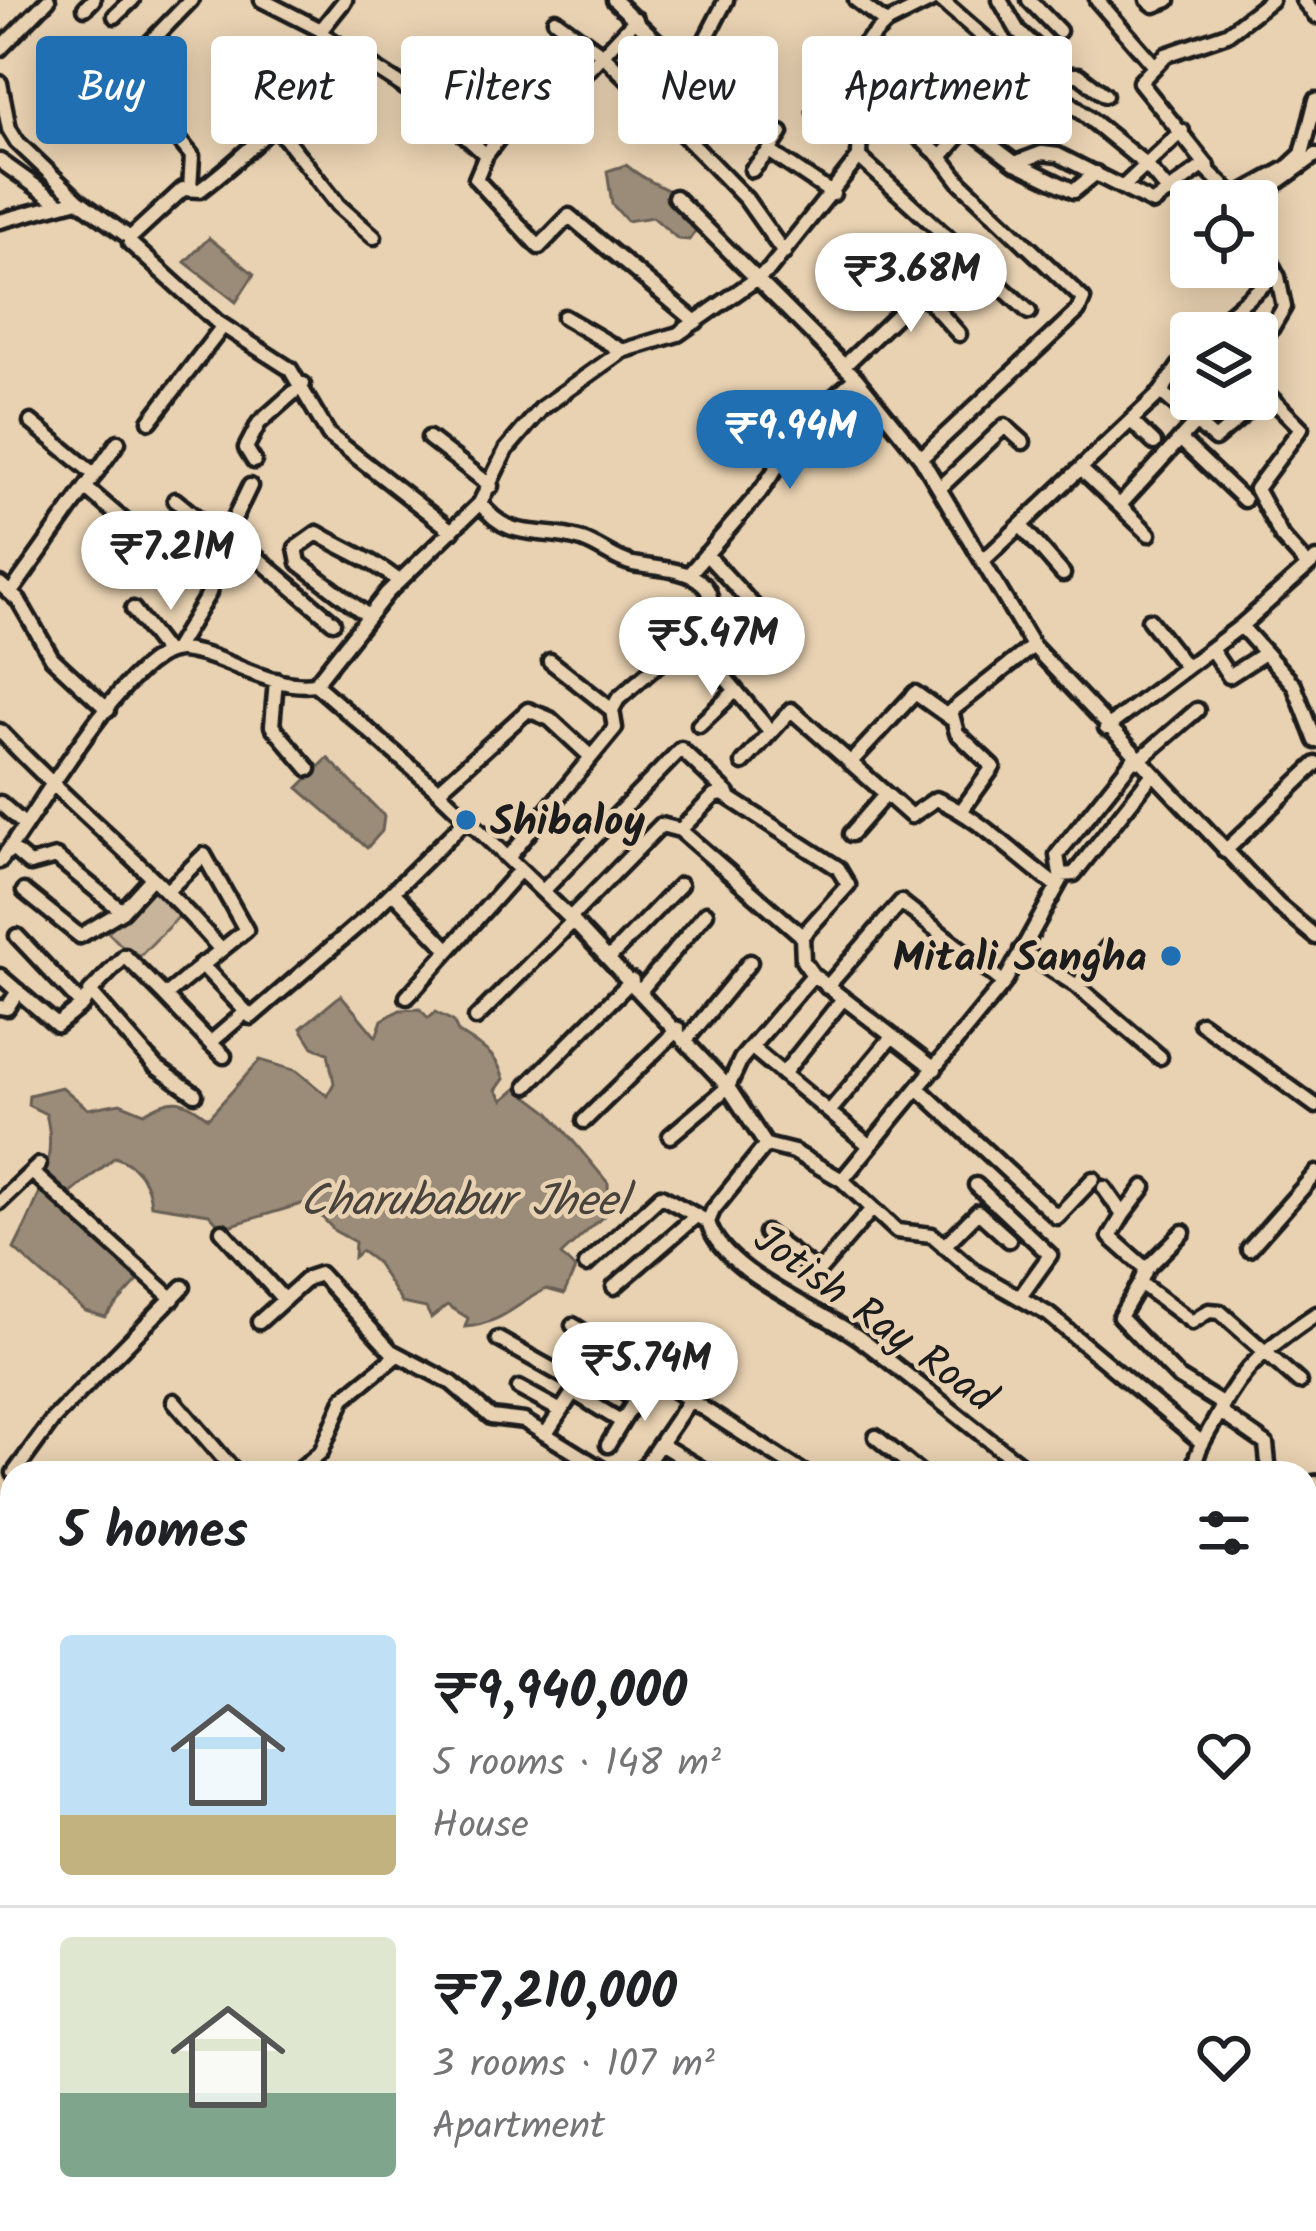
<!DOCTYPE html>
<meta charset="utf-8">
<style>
:root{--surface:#fff;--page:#f2f2f2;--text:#202124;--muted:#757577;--line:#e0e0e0;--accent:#1f6fb2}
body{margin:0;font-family:Kalam,sans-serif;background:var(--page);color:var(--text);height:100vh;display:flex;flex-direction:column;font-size:45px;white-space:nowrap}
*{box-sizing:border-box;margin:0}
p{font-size:39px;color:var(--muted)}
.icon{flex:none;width:66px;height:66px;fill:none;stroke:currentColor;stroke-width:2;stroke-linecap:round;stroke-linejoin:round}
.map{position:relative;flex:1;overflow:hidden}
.details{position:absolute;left:0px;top:1461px;width:1317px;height:771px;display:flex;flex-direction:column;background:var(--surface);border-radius:36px 36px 0 0;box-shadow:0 6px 30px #0003}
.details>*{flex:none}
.hud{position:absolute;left:36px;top:36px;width:1245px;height:108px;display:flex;gap:24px}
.buttons{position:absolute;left:1170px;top:180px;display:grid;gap:24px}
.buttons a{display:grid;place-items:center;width:108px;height:108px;border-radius:12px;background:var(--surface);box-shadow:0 6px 30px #0003;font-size:60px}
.price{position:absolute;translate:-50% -102px;padding:0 27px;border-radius:42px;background:#fff;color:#222;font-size:39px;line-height:78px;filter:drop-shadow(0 3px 6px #0008)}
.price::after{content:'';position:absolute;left:50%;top:72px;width:36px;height:27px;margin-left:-18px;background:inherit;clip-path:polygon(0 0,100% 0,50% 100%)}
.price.selected{background:var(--accent);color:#fff}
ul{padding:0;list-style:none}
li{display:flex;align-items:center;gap:36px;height:300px;padding:0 60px}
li+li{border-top:3px solid var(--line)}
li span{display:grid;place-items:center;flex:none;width:336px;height:240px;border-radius:12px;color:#555}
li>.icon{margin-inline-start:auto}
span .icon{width:144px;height:144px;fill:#fffc;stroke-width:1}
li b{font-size:51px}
h2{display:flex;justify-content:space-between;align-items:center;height:144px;padding:0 60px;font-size:51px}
.chip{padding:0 42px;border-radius:12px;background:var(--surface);box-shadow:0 6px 30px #0003;font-size:42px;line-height:108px}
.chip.selected{background:var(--accent);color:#fff}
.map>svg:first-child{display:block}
</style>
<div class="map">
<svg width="1316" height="2231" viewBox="0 0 1316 2231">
<rect width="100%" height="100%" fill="#e9d2b2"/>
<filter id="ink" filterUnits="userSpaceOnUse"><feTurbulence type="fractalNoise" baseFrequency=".00833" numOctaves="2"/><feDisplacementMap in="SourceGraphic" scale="24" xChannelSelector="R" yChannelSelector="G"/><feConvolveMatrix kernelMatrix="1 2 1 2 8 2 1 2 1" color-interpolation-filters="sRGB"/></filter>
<g filter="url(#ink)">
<!-- park -->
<path fill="#c7b49a" stroke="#72685b" stroke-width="3" d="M151,888L179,916L136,960L108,932Z"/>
<!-- water -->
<path fill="#9b8c79" stroke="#685f54" stroke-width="3" d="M626,165C655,190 678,186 703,220L689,240L678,239L653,217L627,221L612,204L607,171Z
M209,238L254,274L236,302L185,262Z
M328,758L384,816L382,831L367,848L298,788Z
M341,995L376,1037L382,1020L400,1010L420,1009L428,1018L435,1012L453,1021L458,1032C480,1047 495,1050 504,1079L496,1090L503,1100L517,1088L549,1112L608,1183L609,1211L561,1255L575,1269L564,1294L546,1289C517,1303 502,1324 465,1327L468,1318L447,1305L431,1318L426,1308L402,1303L376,1262L361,1251L354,1257L355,1242L335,1231L308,1202L222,1228L209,1214L151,1205C149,1182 137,1165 115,1157L70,1194L138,1281L105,1317L85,1311L14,1249C35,1207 59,1161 46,1114L28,1105L29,1095L62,1087L88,1109L120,1103L144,1113C172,1096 182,1097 208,1118L260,1060L297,1071L327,1096L334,1083L328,1053L313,1047L301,1028Z"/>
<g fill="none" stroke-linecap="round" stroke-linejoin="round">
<!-- stream -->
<path stroke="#685f54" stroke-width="3" d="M1305,2093L1316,2083"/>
<!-- river -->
<path stroke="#9b8c79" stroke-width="18" d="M0,1905L12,1917
M637,2220L653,2231"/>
<defs>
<path id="minor" d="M262,0L321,30
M345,0L321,30C323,33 329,44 329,47C332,82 228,169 200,190L183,189L130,238V243L217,322L290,369L329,435L452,531
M614,0L666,50L639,91
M726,0L670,108L669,120L746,199L784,253
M856,0L886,23
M941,0L1052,97L1068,75L1018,31L1000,0
M1029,0L1059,31
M1097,0L1153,64
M1148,0L1154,5L1168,0
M1303,0L1316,16
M85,8L93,0
M115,16L132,0
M636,19L573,86L552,68L486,155L476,179L539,247L569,216L696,322
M555,20L603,55L669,120
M325,36L426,101L486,155
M0,49L48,0
M853,55L895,82L938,91L967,127L1015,163L1042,153L1058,155L1153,203L1203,166L1233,195
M964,60L997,95L966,123
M130,63L191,0
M1068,75H1079L1105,95
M846,78L817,102L815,112L838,135L861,128
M0,83L9,129L17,142L78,200
M938,91L982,39
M1058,93L1145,164L1170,193
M158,114L192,156L190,189
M274,124L338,205L374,237
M781,133L769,151L833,194
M863,139L896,117L941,157
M859,157L1029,312
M0,161L59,203
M1016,163L1074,191L1096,173
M1208,167L1140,82L1166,55L1227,34L1271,0
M752,170L769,151
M1124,186L1182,131
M675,197L856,378L921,458L1033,646L1278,905L1316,937
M1229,200L1287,168L1302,154L1316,100
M1252,201L1316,155
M0,221L78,200L130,238
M1257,237L1278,277L1284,307L1257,353
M921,292L959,334
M564,317L622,351
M1207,333L1267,282L1257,261
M844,366L945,269
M1161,392L1215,439L1247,412
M1257,397L1269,396L1301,428L1256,489L1282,537L1308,566
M150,421L223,326
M1131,421L1154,443
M31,422L95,475
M429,438L491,486
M1180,439L1244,500
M921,458L1078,311L1083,299L960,182L941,157L967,127
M254,461L246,448L259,423L303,384
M1081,469L1149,534
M86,488L138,533
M940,488L1005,426L1023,442
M175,500L224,540
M480,503C511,544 539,526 582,540C600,546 615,560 633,564C669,571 722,568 709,620L618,699L612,710L615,728L508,858
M1120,505L1196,422
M1022,527L1063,574
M228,533L333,622
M706,554L784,639
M985,559L1161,392L1191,349
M690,573L760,492L811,417L856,378
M0,584L19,601L52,658L108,710
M12,591L118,442
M133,609L166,652
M368,616L299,563L296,548L317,533C347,551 371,559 399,581
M1149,620L1186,667
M1241,626L1294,685L1316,741
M690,636L770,731
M1211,649L1229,676L1265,653
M174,651L209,593L224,540L250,486
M550,661L612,710
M276,680L272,726L309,769
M315,684L435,788L570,918L728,1087L741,1059L813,975L935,1069
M699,725L735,691
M1106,728L1241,626L1316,559
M0,731C71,807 154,871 221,950L165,996L125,956L90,992L155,1066L195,1094
M1138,761L1197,710
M743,763L791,710L911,816L936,799C979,817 1018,858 1057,886
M850,763L915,693L953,720
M438,791L528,710L550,719L591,757
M0,803L25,825
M962,810L993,767L957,733L951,711L1033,646
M680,830L714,796L723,794L838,868L848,885L802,936
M851,834L886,794
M11,848L30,864L56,857L122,911L152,878
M1225,851L1316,764
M0,861C34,820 129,645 182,650C227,655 268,690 315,684L387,593L480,503L506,450L542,408L622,351L678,334L769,270L859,157L860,119L846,78L853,55L886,23L932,0
M1061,875L1074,874L1152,775
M24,891L80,936L122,911
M167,891L204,855L246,930L221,950
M543,891L681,749L728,794
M393,892L447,948
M570,918L661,825L680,830L802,936L803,961L813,975
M17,936L82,1005L86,998
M1021,950L1077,986L1160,1057
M609,958L680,885
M201,964L251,1017L367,917L467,819
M0,976L57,1025L82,1005
M1077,986L1108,947
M827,987L901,902L1004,983
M641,990L706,913
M165,996L210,1043L246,1012
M407,997L520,870
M0,1007L7,1008L18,991
M476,1018L573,921
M1201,1023L1316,1106
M687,1039L750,962
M210,1043L224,1056
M752,1048L870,1146
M783,1074L842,1000
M527,1086L632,980
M919,1089L1057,1217L1093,1179
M829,1112L890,1039
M584,1121L678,1029
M670,1136L728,1087L766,1145L713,1210L708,1222C723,1274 821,1309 862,1340C919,1383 974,1430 1032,1473
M766,1145L794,1152L842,1180L1004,983L1061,880L1057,855L1135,757
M32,1172L173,1299
M842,1180L897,1231L932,1235L975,1272L1048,1314L1200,1441
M976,1185L1050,1255L1020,1297
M1104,1188L1123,1215L1110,1237L1146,1269L1140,1283L1192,1322L1209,1311L1220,1312L1299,1382
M0,1202L39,1165
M1123,1215L1144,1187
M222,1231L284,1300
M766,1233L818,1272L872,1209
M944,1246L978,1212L1009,1240
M1249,1249L1316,1173
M586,1265L661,1196L708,1222
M1146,1269L1183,1232
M1140,1283L1120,1317L1178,1377L1222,1404
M614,1287L695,1217
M259,1322L308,1278L320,1274L391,1351L452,1383L491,1417L524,1421L608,1473
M573,1325L804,1473
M498,1339L578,1384
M588,1369L636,1400
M519,1388L561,1411
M573,1392L622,1422
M174,1401L236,1473
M1220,1412L1266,1444L1269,1473
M546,1434L603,1346
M876,1437L920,1473
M660,1444L708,1473
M608,1445L650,1376
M14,1473L54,1418L183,1287
M295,1473L321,1452L344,1398L397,1355
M640,1473L689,1401
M1193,1473C1196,1448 1208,1435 1219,1413C1242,1366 1273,1343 1316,1314
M1305,1587H1316
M1305,1654L1316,1668
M1305,1694L1316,1682
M0,1797L12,1783
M0,1829L12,1836
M1305,1869L1316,1857
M102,2220L106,2231
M246,2220L260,2231
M337,2220L352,2231
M398,2220L418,2231
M496,2220L508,2225
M597,2220L615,2231
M0,2229L12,2218
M474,2231L480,2220
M558,2231L563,2220
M647,2231L654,2220
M816,2231L826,2220
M885,2231L895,2220
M969,2231L979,2220"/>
<path id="major" d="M1305,1488L1316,1485
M0,1542L12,1564
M0,2053L12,2046
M791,2220L805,2231
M1215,2220L1235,2231
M1155,2231L1166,2220"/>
</defs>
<!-- minor casing -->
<use href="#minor" stroke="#1c1c1c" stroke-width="21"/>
<!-- major casing -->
<use href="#major" stroke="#1c1c1c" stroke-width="26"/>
<!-- minor -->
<use href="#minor" stroke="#e9d2b2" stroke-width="12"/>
<!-- major -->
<use href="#major" stroke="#e9d2b2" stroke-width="16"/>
<defs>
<path id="rail" d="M1305,2037L1316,2031
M1305,2064L1316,2058
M1089,2231L1098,2220"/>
</defs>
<!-- rail casing -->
<use href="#rail" stroke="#1c1c1c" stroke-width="8"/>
<!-- rail -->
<use href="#rail" stroke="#e9d2b2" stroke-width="3" stroke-dasharray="9" stroke-linecap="butt"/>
</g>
</g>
<!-- markers -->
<g fill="#1f6fb2" stroke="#e9d2b2" stroke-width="4.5">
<circle cx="466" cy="820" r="12"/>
<circle cx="1171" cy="956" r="12"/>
</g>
<g text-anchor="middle" stroke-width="9" stroke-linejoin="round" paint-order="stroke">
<!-- poi labels -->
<g font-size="42" font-weight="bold" fill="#1c1c1c" stroke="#e9d2b2" text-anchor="start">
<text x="490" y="835">Shibaloy</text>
<text x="1147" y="971" text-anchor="end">Mitali Sangha</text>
</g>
<!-- street labels -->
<g font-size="42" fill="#1c1c1c" stroke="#e9d2b2">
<text transform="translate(876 1317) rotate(36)" y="15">Jotish Ray Road</text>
</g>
<!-- water labels -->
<g font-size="45" font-style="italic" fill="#48433d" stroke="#e9d2b2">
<text x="464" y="1215">Charubabur Jheel</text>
</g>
</g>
</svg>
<div class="buttons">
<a><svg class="icon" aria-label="locate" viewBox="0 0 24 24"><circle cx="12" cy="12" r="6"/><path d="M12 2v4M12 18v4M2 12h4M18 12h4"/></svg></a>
<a><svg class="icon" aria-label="layers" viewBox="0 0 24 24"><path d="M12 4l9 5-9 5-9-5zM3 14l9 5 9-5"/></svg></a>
</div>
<b class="price" style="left:911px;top:335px">₹3.68M</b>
<b class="price selected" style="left:790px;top:492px">₹9.94M</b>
<b class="price" style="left:171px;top:613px">₹7.21M</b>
<b class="price" style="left:712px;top:699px">₹5.47M</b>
<b class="price" style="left:645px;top:1424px">₹5.74M</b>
<div class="hud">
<a class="chip selected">Buy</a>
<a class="chip">Rent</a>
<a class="chip">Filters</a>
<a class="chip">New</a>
<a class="chip">Apartment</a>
</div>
<section class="details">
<h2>5 homes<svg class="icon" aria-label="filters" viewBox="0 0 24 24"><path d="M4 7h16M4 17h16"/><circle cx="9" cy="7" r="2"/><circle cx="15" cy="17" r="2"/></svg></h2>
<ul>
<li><span style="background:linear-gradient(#bfe0f5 75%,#c2b280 0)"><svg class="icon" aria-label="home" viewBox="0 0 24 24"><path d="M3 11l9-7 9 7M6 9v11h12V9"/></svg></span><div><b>₹9,940,000</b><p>5 rooms · 148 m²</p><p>House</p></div><svg class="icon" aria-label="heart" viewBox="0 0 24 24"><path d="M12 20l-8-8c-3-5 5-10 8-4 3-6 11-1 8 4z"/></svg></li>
<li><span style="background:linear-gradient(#dfe7d0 65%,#7fa58c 0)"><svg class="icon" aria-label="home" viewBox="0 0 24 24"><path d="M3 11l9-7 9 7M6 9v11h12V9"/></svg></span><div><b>₹7,210,000</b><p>3 rooms · 107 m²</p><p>Apartment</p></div><svg class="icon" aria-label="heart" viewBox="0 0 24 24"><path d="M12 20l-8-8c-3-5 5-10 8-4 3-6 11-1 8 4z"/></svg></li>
</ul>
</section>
</div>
